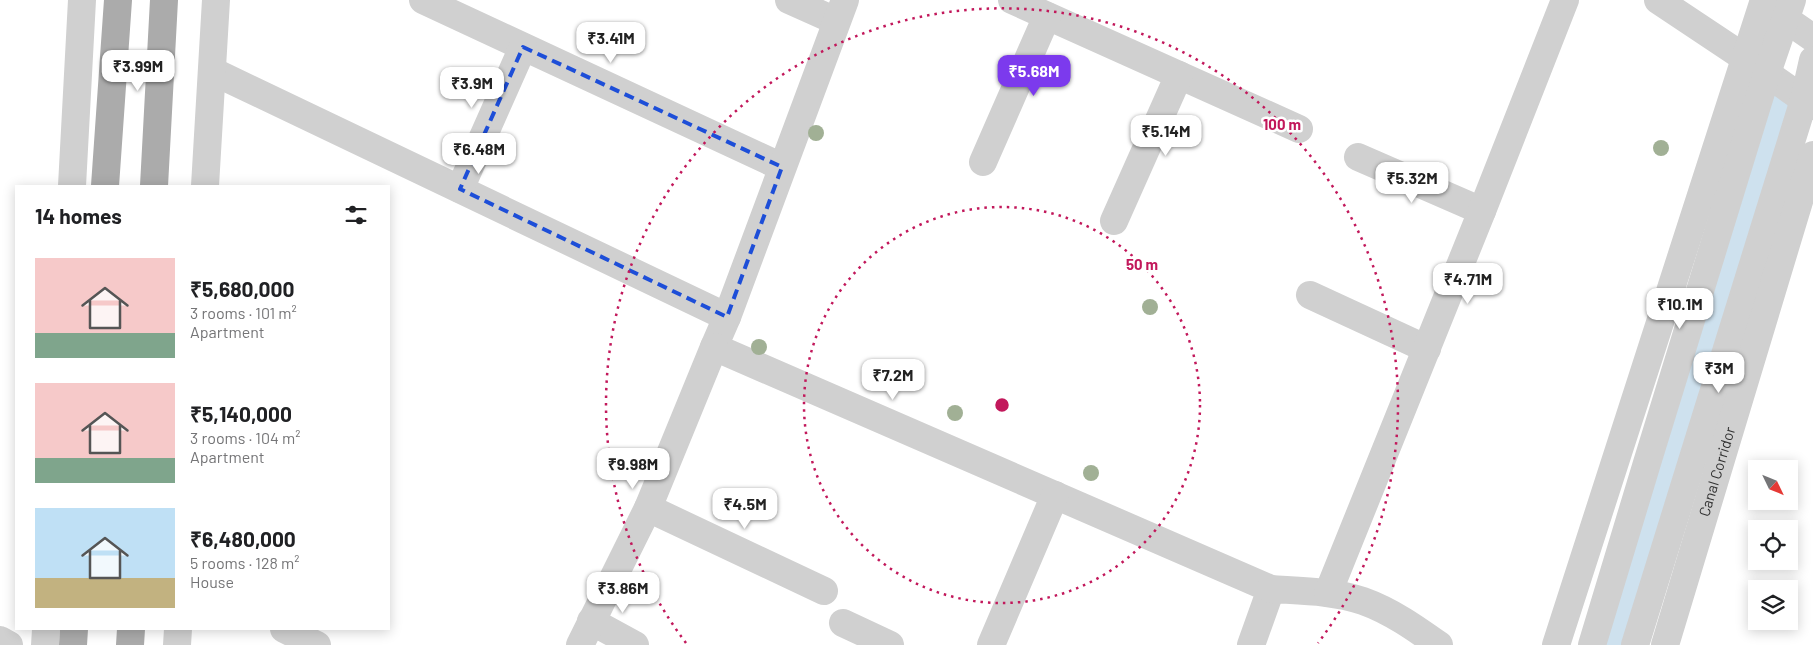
<!DOCTYPE html>
<meta charset="utf-8">
<style>
:root{--surface:#fff;--page:#f2f2f2;--text:#202124;--muted:#757577;--accent:#7c3aed}
body{margin:0;font-family:Barlow,sans-serif;background:var(--page);color:var(--text);height:100vh;display:flex;flex-direction:column;font-size:19px;white-space:nowrap}
*{box-sizing:border-box;margin:0}
p{font-size:16px;color:var(--muted)}
.icon{flex:none;width:28px;height:28px;fill:none;stroke:currentColor;stroke-width:2;stroke-linecap:round;stroke-linejoin:round}
.map{position:relative;flex:1;overflow:hidden}
.drawer{position:absolute;left:15px;top:185px;width:375px;height:445px;display:flex;flex-direction:column;background:var(--surface);border-radius:0px;box-shadow:0 2px 12px #0003}
.drawer>*{flex:none}
.needle{width:32px;rotate:133deg}
.controls{position:absolute;left:1748px;top:460px;display:grid;gap:10px}
.controls a{display:grid;place-items:center;width:50px;height:50px;border-radius:0px;background:var(--surface);box-shadow:0 2px 12px #0003;font-size:25px}
.price{position:absolute;translate:-50% -42px;padding:0 11px;border-radius:10px;background:#fff;color:#222;font-size:16px;line-height:32px;filter:drop-shadow(0 1px 2px #0008)}
.price::after{content:'';position:absolute;left:50%;top:30px;width:15px;height:11px;margin-left:-8px;background:inherit;clip-path:polygon(0 0,100% 0,50% 100%)}
.price.on{background:var(--accent);color:#fff}
ul{padding:0;list-style:none}
li{display:flex;align-items:center;gap:15px;height:125px;padding:0 20px}
li span{display:grid;place-items:center;flex:none;width:140px;height:100px;border-radius:0px;color:#555}
li>.icon{margin-inline-start:auto}
span .icon{width:60px;height:60px;fill:#fffc;stroke-width:1}
li b{font-size:21px}
h2{display:flex;justify-content:space-between;align-items:center;height:60px;padding:0 20px;font-size:21px}
.map>svg:first-child{display:block}
</style>
<div class="map">
<svg width="1813" height="645" viewBox="0 0 1813 645">
<rect width="100%" height="100%" fill="#fff"/>
<g fill="none" stroke-linecap="round" stroke-linejoin="round">
<!-- canal -->
<path stroke="#cee1ee" stroke-width="28" d="M1612,645L1781,96"/>
<!-- minor -->
<g stroke="#d0d0d0" stroke-width="28">
<path d="M423,0L782,167"/>
<path d="M789,0L836,21"/>
<path d="M845,0L727,317L714,347L1271,589L1251,645"/>
<path d="M1012,0L1299,129"/>
<path d="M1658,0L1745,58L1813,106"/>
<path d="M1771,9L1813,38"/>
<path d="M212,71L727,317"/>
<path d="M1358,157L1482,211"/>
<path d="M983,162L1047,16"/>
<path d="M72,186L82,0"/>
<path d="M205,186L216,0"/>
<path d="M460,189L523,47"/>
<path d="M1114,221L1179,75"/>
<path d="M1310,295L1427,349"/>
<path d="M648,508L824,591"/>
<path d="M1271,589C1302,591 1333,591 1363,601C1391,611 1415,628 1439,645"/>
<path d="M1328,593L1482,211L1565,0"/>
<path d="M591,621L635,645"/>
<path d="M843,623L890,645"/>
<path d="M284,629L317,645"/>
<path d="M0,640L9,645"/>
<path d="M45,645L46,629"/>
<path d="M177,645L178,629"/>
<path d="M580,645L648,508L714,347"/>
<path d="M991,645L1055,495"/>
<path d="M1556,645L1764,0"/>
<path d="M1592,645L1647,463L1767,73L1792,0"/>
<path d="M1635,645L1804,100L1813,60"/>
<path id="s1" d="M1665,645L1813,155"/>
</g>
<!-- major -->
<path stroke="#ababab" stroke-width="28" d="M105,186L118,0
M154,186L164,0
M73,645L74,629
M130,645L131,629"/>
</g>
<!-- trees -->
<g fill="#a1b095">
<circle cx="816" cy="133" r="8"/>
<circle cx="1661" cy="148" r="8"/>
<circle cx="1150" cy="307" r="8"/>
<circle cx="759" cy="347" r="8"/>
<circle cx="955" cy="413" r="8"/>
<circle cx="1091" cy="473" r="8"/>
</g>
<!-- marked area -->
<path fill="none" stroke="#1d4ed8" stroke-width="4" stroke-dasharray="10 6" stroke-linejoin="round" d="M523,47L782,167L727,317L460,189Z"/>
<!-- distance rings -->
<g fill="none" stroke="#c2185b" stroke-width="2.5" stroke-dasharray="2.5 5">
<circle cx="1002" cy="405" r="198"/>
<path d="M686 643A396 396 0 1 1 1318 643"/>
</g>
<g text-anchor="middle" stroke-width="5" stroke-linejoin="round" paint-order="stroke">
<!-- street labels -->
<g font-size="15" fill="#333" stroke="#fff">
<text dy="5" stroke="none"><textPath href="#s1" startOffset="181">Canal Corridor</textPath></text>
</g>
</g>
<circle cx="1002" cy="405" r="8" fill="#c2185b" stroke="#fff" stroke-width="2.5"/>
<g font-size="15" text-anchor="middle" font-weight="bold" fill="#c2185b" stroke="#fff" stroke-width="5" stroke-linejoin="round" paint-order="stroke">
<text x="1282" y="130">100 m</text>
<text x="1142" y="270">50 m</text>
</g>
</svg>
<div class="controls">
<a><svg class="needle" viewBox="-14 -14 28 28"><path d="M0-13l5 13h-10z" fill="#e53935"/><path d="M0 13l5-13h-10z" fill="#757577"/></svg></a>
<a><svg class="icon" aria-label="locate" viewBox="0 0 24 24"><circle cx="12" cy="12" r="6"/><path d="M12 2v4M12 18v4M2 12h4M18 12h4"/></svg></a>
<a><svg class="icon" aria-label="layers" viewBox="0 0 24 24"><path d="M12 4l9 5-9 5-9-5zM3 14l9 5 9-5"/></svg></a>
</div>
<b class="price" style="left:611px;top:64px">₹3.41M</b>
<b class="price" style="left:138px;top:92px">₹3.99M</b>
<b class="price on" style="left:1034px;top:97px">₹5.68M</b>
<b class="price" style="left:472px;top:109px">₹3.9M</b>
<b class="price" style="left:1166px;top:157px">₹5.14M</b>
<b class="price" style="left:479px;top:175px">₹6.48M</b>
<b class="price" style="left:1412px;top:204px">₹5.32M</b>
<b class="price" style="left:1468px;top:305px">₹4.71M</b>
<b class="price" style="left:1680px;top:330px">₹10.1M</b>
<b class="price" style="left:1719px;top:394px">₹3M</b>
<b class="price" style="left:893px;top:401px">₹7.2M</b>
<b class="price" style="left:633px;top:490px">₹9.98M</b>
<b class="price" style="left:745px;top:530px">₹4.5M</b>
<b class="price" style="left:623px;top:614px">₹3.86M</b>
<section class="drawer">
<h2>14 homes<svg class="icon" aria-label="filters" viewBox="0 0 24 24"><path d="M4 7h16M4 17h16"/><circle cx="9" cy="7" r="2"/><circle cx="15" cy="17" r="2"/></svg></h2>
<ul>
<li><span style="background:linear-gradient(#f6c9c9 75%,#7fa58c 0)"><svg class="icon" aria-label="home" viewBox="0 0 24 24"><path d="M3 11l9-7 9 7M6 9v11h12V9"/></svg></span><div><b>₹5,680,000</b><p>3 rooms · 101 m²</p><p>Apartment</p></div></li>
<li><span style="background:linear-gradient(#f6c9c9 75%,#7fa58c 0)"><svg class="icon" aria-label="home" viewBox="0 0 24 24"><path d="M3 11l9-7 9 7M6 9v11h12V9"/></svg></span><div><b>₹5,140,000</b><p>3 rooms · 104 m²</p><p>Apartment</p></div></li>
<li><span style="background:linear-gradient(#bfe0f5 70%,#c2b280 0)"><svg class="icon" aria-label="home" viewBox="0 0 24 24"><path d="M3 11l9-7 9 7M6 9v11h12V9"/></svg></span><div><b>₹6,480,000</b><p>5 rooms · 128 m²</p><p>House</p></div></li>
</ul>
</section>
</div>
